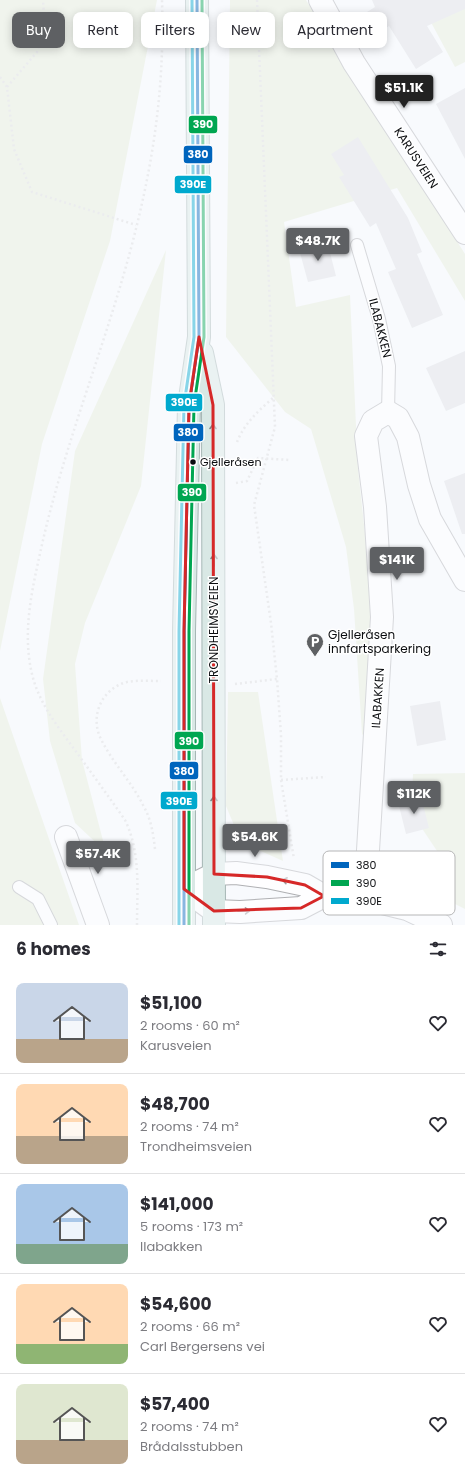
<!DOCTYPE html>
<meta charset="utf-8">
<style>
:root{--surface:#fff;--page:#f2f2f3;--text:#2b2b33;--muted:#7c7c81;--line:#e1e1e2;--accent:#5e6063}
body{margin:0;font-family:Poppins,sans-serif;background:var(--page);color:var(--text);height:100vh;display:flex;flex-direction:column;font-size:15px;white-space:nowrap}
*{box-sizing:border-box;margin:0}
p{font-size:13px;color:var(--muted)}
.icon{flex:none;width:22px;height:22px;fill:none;stroke:currentColor;stroke-width:2;stroke-linecap:round;stroke-linejoin:round}
.map{position:relative;height:925px;overflow:hidden}
.sheet{display:flex;flex-direction:column;background:var(--surface);flex:1}
.sheet>*{flex:none}
.top-card{position:absolute;left:12px;top:12px;width:441px;height:36px;display:flex;gap:8px}
.price{position:absolute;translate:-50% -34px;padding:0 9px;border-radius:4px;background:var(--accent);color:#fff;font-size:13px;line-height:26px;filter:drop-shadow(0 1px 2px #0008)}
.price::after{content:'';position:absolute;left:50%;top:24px;width:12px;height:9px;margin-left:-6px;background:inherit;clip-path:polygon(0 0,100% 0,50% 100%)}
.price.selected{background:#222;color:#fff}
ul{padding:0;list-style:none}
li{display:flex;align-items:center;gap:12px;height:100px;padding:0 16px}
li+li{border-top:1px solid var(--line)}
li span{display:grid;place-items:center;flex:none;width:112px;height:80px;border-radius:8px;color:#555}
li>.icon{margin-inline-start:auto}
span .icon{width:48px;height:48px;fill:#fffc;stroke-width:1}
li b{font-size:17px}
h2{display:flex;justify-content:space-between;align-items:center;height:48px;padding:0 16px;font-size:17px}
.chip{padding:0 14px;border-radius:8px;background:var(--surface);box-shadow:0 2px 10px #0003;font-size:14px;line-height:36px}
.chip.selected{background:var(--accent);color:#fff}
.map>svg:first-child{display:block}
</style>
<div class="map">
<svg width="465" height="925" viewBox="0 0 465 925">
<rect width="100%" height="100%" fill="#f8fafd"/>
<!-- green -->
<path fill="#e7eeda" d="M0,0H157L110,241L42,444L0,651Z
M230,0H306L465,254V301L397,188L284,222L296,307L350,295L358,469L372,599L369,701L365,737L362,734L354,609L346,547L311,429L285,412L226,337Z
M419,0H465V62L455,67Z
M166,250L141,486L85,623L75,664L82,760L106,852L75,823L50,741L43,679L75,451Z
M228,692H258L283,861L241,842L226,806Z
M0,698L79,925H0Z
M465,773V909L441,897L428,885L443,860L411,812L413,774Z"/>
<!-- building -->
<path fill="#dfe1e4" d="M372,0H465V9L427,26L443,52L416,69L389,26L372,37L359,17L375,7Z
M465,88V159L436,104Z
M358,137L408,218L422,252L417,254L443,315L412,328L388,272L396,269L376,223L370,227L339,177L344,175L331,154Z
M327,241L336,276L308,282L299,249Z
M465,351V403L446,411L426,368Z
M465,473V534H462L444,481Z
M440,701L446,740L417,746L410,706Z
M421,796L429,828L406,834L398,802Z"/>
<g fill="none" stroke-linecap="round" stroke-linejoin="round">
<defs>
<path id="lane" d="M357,245L379,319L389,366L388,412
M19,887L38,899L51,925"/>
<path id="street" d="M320,0L354,63L465,233
M66,837L98,925
M324,896L301,908L240,912L214,911L184,889L214,874L236,873L267,877L305,885L324,896L362,898L407,909L441,925
M362,898L367,867L382,617L375,507L366,436L373,421L388,412L398,418L408,437L419,485L430,519L465,580"/>
<path id="highway" d="M202,353L213,405L214,925
M184,925V631L189,405L199,337L197,0"/>
</defs>
<!-- lane casing -->
<use href="#lane" stroke="#afb0b3" stroke-width="14"/>
<!-- street casing -->
<use href="#street" stroke="#afb0b3" stroke-width="24"/>
<!-- highway casing -->
<use href="#highway" stroke="#a6b7b5" stroke-width="24"/>
<!-- path -->
<path stroke="#dbdbdc" stroke-width="2.5" stroke-dasharray="2 3" stroke-linecap="butt" d="M257,0L275,427L254,505L271,623L277,679L281,735V780L294,859
M0,77L7,87L14,149L32,192L136,225
M7,87L37,52L45,30L43,0
M237,442C244,424 259,410 273,398
M236,483L247,481L258,458L290,460
M235,684L277,679
M281,780L326,777
M155,849C153,832 151,819 143,805C131,781 111,761 100,737C90,714 103,688 127,682C138,680 150,681 161,681
M137,925C137,889 141,853 125,820C109,797 93,775 77,753C59,728 39,704 32,674C22,632 32,590 41,549C62,454 98,364 125,270C151,178 165,96 162,0"/>
<!-- lane -->
<use href="#lane" stroke="#fefeff" stroke-width="12"/>
<!-- street -->
<use href="#street" stroke="#fefeff" stroke-width="22"/>
<!-- highway -->
<use href="#highway" stroke="#d9e8e5" stroke-width="22"/>
<defs>
<path id="bus-1" d="M184,925V631L189,405L199,337L197,0"/>
<path id="bus-2" d="M189,925V631L194,405L204,337L202,0"/>
<path id="bus-3" d="M179,925V631L184,405L194,337L192,0"/>
</defs>
<!-- bus-1 casing -->
<use href="#bus-1" stroke="#fff" stroke-width="6"/>
<!-- bus-2 casing -->
<use href="#bus-2" stroke="#fff" stroke-width="6"/>
<!-- bus-3 casing -->
<use href="#bus-3" stroke="#fff" stroke-width="6"/>
<!-- bus-1 -->
<use href="#bus-1" stroke="#0065bd" stroke-width="3"/>
<!-- bus-2 -->
<use href="#bus-2" stroke="#00a651" stroke-width="3"/>
<!-- bus-3 -->
<use href="#bus-3" stroke="#00a9ce" stroke-width="3"/>
</g>
<!-- one-way arrows -->
<defs><path id="oneway-shaft" d="M-6 0H5M1.5-3L5.5 0L1.5 3" fill="none" stroke-width="1.6" stroke-linecap="round" stroke-linejoin="round"/></defs>
<g stroke="#7c8585">
<use href="#oneway-shaft" transform="translate(213 430) rotate(-90)"/>
<use href="#oneway-shaft" transform="translate(214 560) rotate(-90)"/>
<use href="#oneway-shaft" transform="translate(214 802) rotate(-90)"/>
</g>
<g stroke="#9d9e9f">
<use href="#oneway-shaft" transform="translate(288 881) rotate(-168)"/>
<use href="#oneway-shaft" transform="translate(244 911) rotate(-2)"/>
</g>
<!-- marked area -->
<path d="M0 0H465V925H0ZM199,337L213,405L214,874L267,877L305,885L324,896L301,908L214,911L184,889V631L189,405Z" fill="#f8fafd" fill-opacity=".55" fill-rule="evenodd"/>
<path fill="none" stroke="#d62828" stroke-width="3" stroke-linejoin="round" d="M199,337L213,405L214,874L267,877L305,885L324,896L301,908L214,911L184,889V631L189,405Z"/>
<!-- icons -->
<defs>
<symbol id="parking-pin" viewBox="-11 -11 22 30"><path d="M0 17L-7.5 6A9.5 9.5 0 1 1 7.5 6Z" fill="#5e6063" stroke="#fff"/><path d="M-3.5-5.5H1a3.5 3.5 0 0 1 0 7H-1V5.5H-3.5ZM-1-3.4V-.6H.8a1.4 1.4 0 0 0 0-2.8Z" fill="#fff"/></symbol>
</defs>
<g fill-rule="evenodd">
<use href="#parking-pin" x="305" y="632" width="20" height="27"/>
</g>
<!-- markers -->
<circle fill="#0b0d10" stroke="#fff" stroke-width="1.5" cx="193" cy="462" r="3.5"/>
<g text-anchor="middle" stroke-width="3" stroke-linejoin="round" paint-order="stroke">
<!-- bus labels -->
<g font-size="11" fill="#0b0d10" stroke="#fff" text-anchor="start">
<text x="200" y="466">Gjelleråsen</text>
</g>
<!-- street labels -->
<g font-size="12" fill="#0b0d10" stroke="#fff">
<text transform="translate(416 158) rotate(57)" y="4">KARUSVEIEN</text>
<text transform="translate(380 328) rotate(76)" y="4">ILABAKKEN</text>
<text transform="translate(214 630) rotate(-90)" y="4">TRONDHEIMSVEIEN</text>
<text transform="translate(378 698) rotate(-86)" y="4">ILABAKKEN</text>
</g>
<!-- poi labels -->
<g font-size="12" fill="#0b0d10" stroke="#fff" text-anchor="start">
<text x="328" y="639">Gjelleråsen<tspan x="328" dy="14">innfartsparkering</tspan></text>
</g>
</g>
<!-- legend -->
<rect x="323" y="851" width="132" height="64" rx="6" fill="#fff" stroke="#b6b6b7" stroke-width="1"/>
<rect x="331" y="862" width="18" height="6" fill="#0065bd"/>
<rect x="331" y="880" width="18" height="6" fill="#00a651"/>
<rect x="331" y="898" width="18" height="6" fill="#00a9ce"/>
<g font-size="11" fill="#0b0d10">
<text x="356" y="869">380</text>
<text x="356" y="887">390</text>
<text x="356" y="905">390E</text>
</g>
<g stroke="#fff" stroke-width="1.5">
<rect x="188" y="115" width="30" height="19" rx="4" fill="#00a651"/>
<rect x="183" y="145" width="30" height="19" rx="4" fill="#0065bd"/>
<rect x="174" y="175" width="38" height="19" rx="4" fill="#00a9ce"/>
<rect x="165" y="393" width="38" height="19" rx="4" fill="#00a9ce"/>
<rect x="173" y="423" width="31" height="19" rx="4" fill="#0065bd"/>
<rect x="177" y="483" width="30" height="19" rx="4" fill="#00a651"/>
<rect x="174" y="731" width="30" height="19" rx="4" fill="#00a651"/>
<rect x="169" y="761" width="30" height="19" rx="4" fill="#0065bd"/>
<rect x="160" y="791" width="38" height="19" rx="4" fill="#00a9ce"/>
</g>
<g font-size="11" text-anchor="middle" font-weight="bold" fill="#fff">
<text x="203" y="128">390</text>
<text x="198" y="158">380</text>
<text x="193" y="188">390E</text>
<text x="184" y="406">390E</text>
<text x="188" y="436">380</text>
<text x="192" y="496">390</text>
<text x="189" y="745">390</text>
<text x="184" y="775">380</text>
<text x="179" y="805">390E</text>
</g>
</svg>
<b class="price selected" style="left:404px;top:109px">$51.1K</b>
<b class="price" style="left:318px;top:262px">$48.7K</b>
<b class="price" style="left:397px;top:581px">$141K</b>
<b class="price" style="left:414px;top:815px">$112K</b>
<b class="price" style="left:255px;top:858px">$54.6K</b>
<b class="price" style="left:98px;top:875px">$57.4K</b>
<div class="top-card">
<a class="chip selected">Buy</a>
<a class="chip">Rent</a>
<a class="chip">Filters</a>
<a class="chip">New</a>
<a class="chip">Apartment</a>
</div>
</div>
<section class="sheet">
<h2>6 homes<svg class="icon" aria-label="filters" viewBox="0 0 24 24"><path d="M4 7h16M4 17h16"/><circle cx="9" cy="7" r="2"/><circle cx="15" cy="17" r="2"/></svg></h2>
<ul>
<li><span style="background:linear-gradient(#c9d6e8 70%,#b9a48a 0)"><svg class="icon" aria-label="home" viewBox="0 0 24 24"><path d="M3 11l9-7 9 7M6 9v11h12V9"/></svg></span><div><b>$51,100</b><p>2 rooms · 60 m²</p><p>Karusveien</p></div><svg class="icon" aria-label="heart" viewBox="0 0 24 24"><path d="M12 20l-8-8c-3-5 5-10 8-4 3-6 11-1 8 4z"/></svg></li>
<li><span style="background:linear-gradient(#ffd9b3 65%,#b9a48a 0)"><svg class="icon" aria-label="home" viewBox="0 0 24 24"><path d="M3 11l9-7 9 7M6 9v11h12V9"/></svg></span><div><b>$48,700</b><p>2 rooms · 74 m²</p><p>Trondheimsveien</p></div><svg class="icon" aria-label="heart" viewBox="0 0 24 24"><path d="M12 20l-8-8c-3-5 5-10 8-4 3-6 11-1 8 4z"/></svg></li>
<li><span style="background:linear-gradient(#a9c7e8 75%,#7fa58c 0)"><svg class="icon" aria-label="home" viewBox="0 0 24 24"><path d="M3 11l9-7 9 7M6 9v11h12V9"/></svg></span><div><b>$141,000</b><p>5 rooms · 173 m²</p><p>Ilabakken</p></div><svg class="icon" aria-label="heart" viewBox="0 0 24 24"><path d="M12 20l-8-8c-3-5 5-10 8-4 3-6 11-1 8 4z"/></svg></li>
<li><span style="background:linear-gradient(#ffd9b3 75%,#8fb573 0)"><svg class="icon" aria-label="home" viewBox="0 0 24 24"><path d="M3 11l9-7 9 7M6 9v11h12V9"/></svg></span><div><b>$54,600</b><p>2 rooms · 66 m²</p><p>Carl Bergersens vei</p></div><svg class="icon" aria-label="heart" viewBox="0 0 24 24"><path d="M12 20l-8-8c-3-5 5-10 8-4 3-6 11-1 8 4z"/></svg></li>
<li><span style="background:linear-gradient(#dfe7d0 70%,#b9a48a 0)"><svg class="icon" aria-label="home" viewBox="0 0 24 24"><path d="M3 11l9-7 9 7M6 9v11h12V9"/></svg></span><div><b>$57,400</b><p>2 rooms · 74 m²</p><p>Brådalsstubben</p></div><svg class="icon" aria-label="heart" viewBox="0 0 24 24"><path d="M12 20l-8-8c-3-5 5-10 8-4 3-6 11-1 8 4z"/></svg></li>
</ul>
</section>
